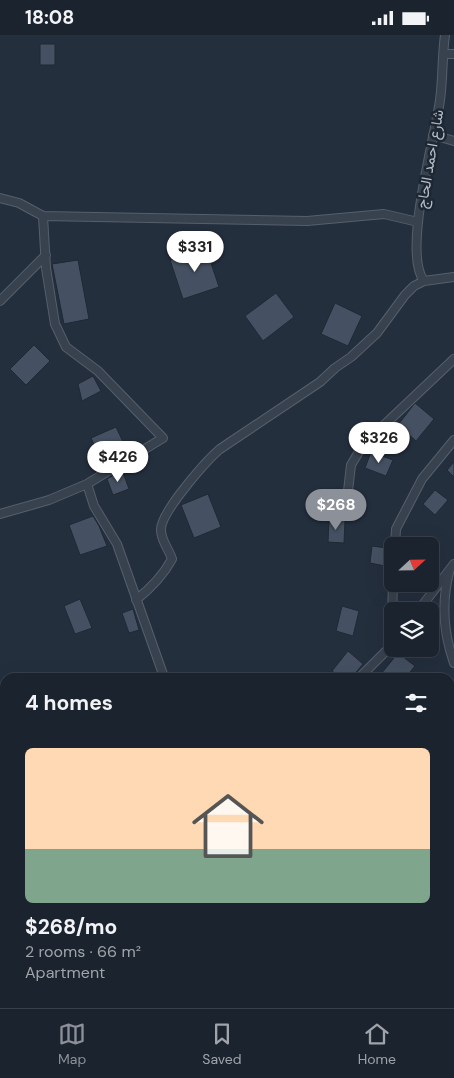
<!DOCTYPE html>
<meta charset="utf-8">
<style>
:root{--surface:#1b232e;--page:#242b36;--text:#f1f3f6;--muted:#a0a4aa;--line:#39404a;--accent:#8c9099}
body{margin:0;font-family:"DM Sans",Vazirmatn,sans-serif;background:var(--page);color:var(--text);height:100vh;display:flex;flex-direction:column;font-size:19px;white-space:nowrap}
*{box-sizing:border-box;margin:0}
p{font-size:16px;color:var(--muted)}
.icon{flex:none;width:28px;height:28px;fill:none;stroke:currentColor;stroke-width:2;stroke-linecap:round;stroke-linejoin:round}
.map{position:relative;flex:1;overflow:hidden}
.panel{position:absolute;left:0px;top:638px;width:455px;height:336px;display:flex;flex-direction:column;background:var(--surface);border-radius:15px 15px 0 0;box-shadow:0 5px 20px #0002,0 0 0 1px var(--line)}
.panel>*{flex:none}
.needle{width:32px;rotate:68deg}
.buttons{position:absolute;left:384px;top:502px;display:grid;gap:10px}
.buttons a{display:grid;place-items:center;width:55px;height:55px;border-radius:8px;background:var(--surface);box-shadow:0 5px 20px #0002,0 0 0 1px var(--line);font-size:25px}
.price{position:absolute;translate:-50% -42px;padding:0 11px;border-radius:18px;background:#fff;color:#222;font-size:16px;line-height:32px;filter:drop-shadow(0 1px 2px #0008)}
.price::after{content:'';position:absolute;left:50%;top:30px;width:15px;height:11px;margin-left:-8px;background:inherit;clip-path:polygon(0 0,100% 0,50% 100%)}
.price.on{background:var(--accent);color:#fff}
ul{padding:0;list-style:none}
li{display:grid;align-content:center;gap:10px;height:265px;padding:0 25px}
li+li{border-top:1px solid var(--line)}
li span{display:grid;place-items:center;height:155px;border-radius:8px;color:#555}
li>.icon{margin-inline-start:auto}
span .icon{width:90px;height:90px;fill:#fffc;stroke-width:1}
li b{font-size:21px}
h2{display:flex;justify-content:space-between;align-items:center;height:60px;padding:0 25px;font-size:21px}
.status{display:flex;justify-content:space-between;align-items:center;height:35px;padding:0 25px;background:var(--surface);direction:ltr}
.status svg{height:14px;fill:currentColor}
.menu{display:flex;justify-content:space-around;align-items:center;height:70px;border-top:1px solid var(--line);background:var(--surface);font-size:14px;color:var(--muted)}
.menu a{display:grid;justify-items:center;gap:2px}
.menu .on{color:var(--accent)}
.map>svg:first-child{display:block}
</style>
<div class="status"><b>18:08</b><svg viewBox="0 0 49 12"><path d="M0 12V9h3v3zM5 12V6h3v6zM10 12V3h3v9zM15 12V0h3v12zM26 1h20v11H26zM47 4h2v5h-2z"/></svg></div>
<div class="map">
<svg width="454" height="973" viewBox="0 0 454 973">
<rect width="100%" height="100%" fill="#242f3e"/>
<!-- building -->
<path fill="#455162" stroke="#1f2835" d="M40,9H55V30H40Z
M206,213L219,252L183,264L170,225Z
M78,225L89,284L64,289L52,229Z
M276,258L294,282L263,306L245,281Z
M335,268L362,281L348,311L321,299Z
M34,310L50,326L26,350L10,334Z
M93,341L101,356L82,366L78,349Z
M415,368L434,384L416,406L398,390Z
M116,392L125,411L100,422L91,403Z
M371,417L393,425L386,441L365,433Z
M454,427V442L447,435Z
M122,435L129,454L113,460L107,444Z
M435,455L448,465L435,480L423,469Z
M208,459L221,492L194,503L181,470Z
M93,481L99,491L107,511L80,520L69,490Z
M329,484L345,485L344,508L328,507Z
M372,511L387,513L385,531L370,528Z
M80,564L92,593L75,599L64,571Z
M342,571L359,576L353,601L336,596Z
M133,574L139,595L129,598L122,578Z
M348,616L363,629L352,642H340L332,636Z
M398,618L415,631L406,642H386L381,639Z"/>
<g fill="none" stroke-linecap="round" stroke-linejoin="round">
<defs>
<path id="minor" d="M444,19H454
M433,100L454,106
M0,163L19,168L43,181L307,186L384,179L418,187
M424,246C402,217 435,104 440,65C443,44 442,21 445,0
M0,266L46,220
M87,449L94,471L117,509L164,642
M348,456L351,430L363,410L454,324
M0,479L49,465L87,449L163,403L98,336L66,312L55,289L46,233L43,181
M395,511L396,494L422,444L454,405
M450,534C441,566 443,597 454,628
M136,565C151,553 163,541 172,524C169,514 161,506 161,495C160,478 206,426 220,414L320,347L335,333L351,322L377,298L405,260L414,251L424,246L454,242
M418,576L454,529
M391,611L393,549
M360,642L392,610
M450,761L454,749
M0,766L5,768
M450,842L454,850
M168,969V973
M224,969L225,973
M290,969L292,973
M297,969L304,973
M376,969L379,973"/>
</defs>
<!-- minor casing -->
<use href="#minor" stroke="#565f6c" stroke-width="10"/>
<!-- minor -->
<use href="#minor" stroke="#38414e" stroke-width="8"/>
</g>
<g text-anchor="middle" stroke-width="5" stroke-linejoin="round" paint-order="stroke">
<!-- street labels -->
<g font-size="15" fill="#b4bcc9" stroke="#1d2633">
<text transform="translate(430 124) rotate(-80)" y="5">شارع احمد الحاج</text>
</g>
</g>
</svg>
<div class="buttons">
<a><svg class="needle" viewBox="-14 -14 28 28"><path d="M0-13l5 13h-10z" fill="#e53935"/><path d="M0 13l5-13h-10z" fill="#a0a4aa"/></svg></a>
<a><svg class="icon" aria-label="layers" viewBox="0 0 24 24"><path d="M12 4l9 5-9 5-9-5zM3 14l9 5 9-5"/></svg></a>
</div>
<b class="price" style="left:195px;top:238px">$331</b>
<b class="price" style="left:379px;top:429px">$326</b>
<b class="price" style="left:118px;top:448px">$426</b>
<b class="price on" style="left:336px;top:496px">$268</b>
<section class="panel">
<h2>4 homes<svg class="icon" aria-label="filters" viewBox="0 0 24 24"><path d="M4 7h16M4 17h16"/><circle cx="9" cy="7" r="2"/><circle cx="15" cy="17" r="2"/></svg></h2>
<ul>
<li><span style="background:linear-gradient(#ffd9b3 65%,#7fa58c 0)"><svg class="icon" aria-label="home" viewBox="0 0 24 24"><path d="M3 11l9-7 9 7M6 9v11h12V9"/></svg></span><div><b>$268/mo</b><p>2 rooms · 66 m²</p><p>Apartment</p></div></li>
</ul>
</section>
</div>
<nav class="menu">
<a class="on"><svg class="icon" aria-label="map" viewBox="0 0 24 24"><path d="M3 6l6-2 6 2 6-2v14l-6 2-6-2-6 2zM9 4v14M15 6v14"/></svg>Map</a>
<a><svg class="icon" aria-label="saved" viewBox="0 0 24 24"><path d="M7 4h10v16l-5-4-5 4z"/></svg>Saved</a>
<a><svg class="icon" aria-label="home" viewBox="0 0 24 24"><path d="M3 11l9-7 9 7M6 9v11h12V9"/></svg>Home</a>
</nav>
